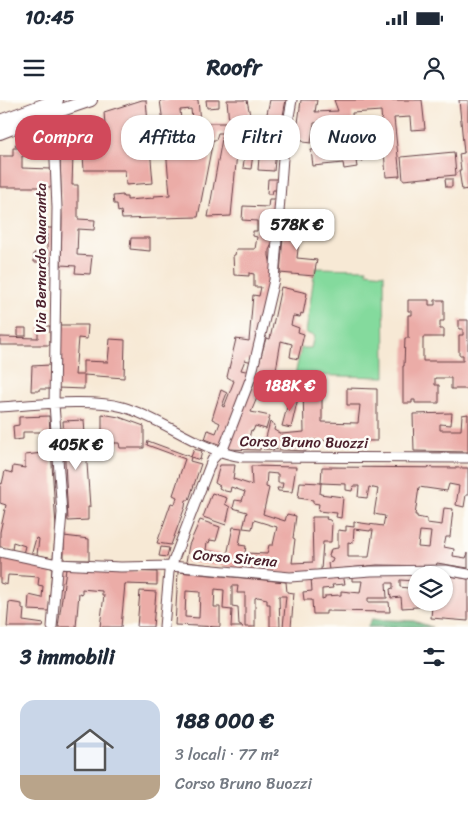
<!DOCTYPE html>
<html lang="it">
<meta charset="utf-8">
<style>
:root{--surface:#fff;--page:#f2f2f3;--text:#1f2937;--muted:#747a83;--accent:#d1495b}
body{margin:0;font-family:Sriracha,sans-serif;background:var(--page);color:var(--text);height:100vh;display:flex;flex-direction:column;font-size:19px;white-space:nowrap}
*{box-sizing:border-box;margin:0}
p{font-size:16px;color:var(--muted)}
.icon{flex:none;width:28px;height:28px;fill:none;stroke:currentColor;stroke-width:2;stroke-linecap:round;stroke-linejoin:round}
.map{position:relative;height:527px;overflow:hidden}
.sheet{display:flex;flex-direction:column;background:var(--surface);flex:1}
.sheet>*{flex:none}
.hud{position:absolute;left:15px;top:15px;width:439px;height:45px;display:flex;gap:10px}
.fabs{position:absolute;left:408px;top:466px;display:grid;gap:10px}
.fabs a{display:grid;place-items:center;width:45px;height:45px;border-radius:50%;background:var(--surface);box-shadow:0 1px 4px #0004;font-size:25px}
.price{position:absolute;translate:-50% -42px;padding:0 11px;border-radius:10px;background:#fff;color:#222;font-size:16px;line-height:32px;filter:drop-shadow(0 1px 2px #0008)}
.price::after{content:'';position:absolute;left:50%;top:30px;width:15px;height:11px;margin-left:-8px;background:inherit;clip-path:polygon(0 0,100% 0,50% 100%)}
.price.active{background:var(--accent);color:#fff}
ul{padding:0;list-style:none}
li{display:flex;align-items:center;gap:15px;height:125px;padding:0 20px}
li span{display:grid;place-items:center;flex:none;width:140px;height:100px;border-radius:15px;color:#555}
li>.icon{margin-inline-start:auto}
span .icon{width:60px;height:60px;fill:#fffc;stroke-width:1}
li b{font-size:21px}
h2{display:flex;justify-content:space-between;align-items:center;height:60px;padding:0 20px;font-size:21px}
.tag{padding:0 18px;border-radius:20px;background:var(--surface);box-shadow:0 1px 4px #0004;font-size:18px;line-height:45px}
.tag.active{background:var(--accent);color:#fff}
.status{display:flex;justify-content:space-between;align-items:center;height:35px;padding:0 25px;background:var(--surface);direction:ltr}
.status svg{height:14px;fill:currentColor}
header{display:flex;justify-content:space-between;align-items:center;height:65px;padding:0 20px;background:var(--surface);font-size:22px;font-weight:700}
.map>svg:first-child{display:block}
</style>
<div class="status"><b>10:45</b><svg viewBox="0 0 49 12"><path d="M0 12V9h3v3zM5 12V6h3v6zM10 12V3h3v9zM15 12V0h3v12zM26 1h20v11H26zM47 4h2v5h-2z"/></svg></div>
<header><svg class="icon" aria-label="menu" viewBox="0 0 24 24"><path d="M4 6h16M4 12h16M4 18h16"/></svg>Roofr<svg class="icon" aria-label="person" viewBox="0 0 24 24"><circle cx="12" cy="8" r="4"/><path d="M4 21q1-7 8-7t8 7"/></svg></header>
<div class="map">
<svg width="468" height="527" viewBox="0 0 468 527">
<rect width="100%" height="100%" fill="#fdfcf7"/>
<filter id="ink" filterUnits="userSpaceOnUse"><feTurbulence type="fractalNoise" baseFrequency=".02" numOctaves="2"/><feDisplacementMap in="SourceGraphic" scale="10" xChannelSelector="R" yChannelSelector="G"/><feConvolveMatrix kernelMatrix="1 2 1 2 8 2 1 2 1" color-interpolation-filters="sRGB"/></filter>
<filter id="wash" filterUnits="userSpaceOnUse"><feTurbulence type="fractalNoise" baseFrequency=".0096" numOctaves="4" result="noise"/><feDisplacementMap in="SourceGraphic" scale="20" xChannelSelector="R" yChannelSelector="G"/><feGaussianBlur stdDeviation="1.12" result="paint"/><feColorMatrix in="noise" values="0 0 0 0 0 0 0 0 0 0 0 0 0 0 0 0 0 1.4 0 .05"/><feComposite in="paint" operator="in"/></filter>
<g filter="url(#wash)">
<rect width="100%" height="100%" fill="#f7e9d5"/>
<!-- green -->
<path fill="#84da9d" stroke="#677c64" d="M315,168L367,169L366,172L384,174L385,277L295,275L301,248H311L314,236L306,233Z"/>
<!-- forest -->
<path fill="#6bba84" stroke="#5a6c58" d="M372,519L414,521L432,527H367Z"/>
<g id="blocks">
<!-- building -->
<path fill="#ebaca7" fill-rule="evenodd" d="M142,0H146L153,83L126,85L125,70H84L83,55L92,54L90,25H105L104,12Z
M160,0H198L200,22L202,23H229L227,0H247L250,15L236,16L237,24H264V31L239,32L231,116L208,117L223,33H218L216,40H213L198,117L122,119L121,111L118,112L117,104H114L113,96L123,95V97H127V100L154,98V96L170,95L165,37ZM191,9L192,19L181,20L180,10Z
M206,0H219V7L207,8Z
M270,0H286L280,31H278L274,71L258,70L261,32H268L266,18Z
M301,0H317L315,12L338,11L334,0H422L425,29L411,30L410,17L394,18L400,76L386,77L381,11L352,13L354,45H361L363,61H356L357,67L344,69L343,63L313,66L311,50L342,47L340,21L314,23L311,43L303,42V40L296,39Z
M459,0H468V89L462,90L459,70H461L459,54L464,53Z
M71,17L82,18L83,55H73L72,85H78V119L95,120L94,130L78,129L77,155L92,156L90,174L75,173L76,166L61,165L62,119L60,55H63V32L59,33L58,23Z
M35,32H49L50,56H36Z
M19,40L23,42L20,48L15,45Z
M13,48H24L25,56H22V68L51,69L52,87H0V56H13Z
M454,52L456,75L403,80L401,57Z
M245,53L253,54L251,69L243,68Z
M268,79H277V90H273L272,94H267Z
M445,79H452V87H446Z
M269,99H277L275,138L269,150V156L272,169L252,262L245,260L241,270L250,272L221,345L205,339L208,330L216,333L220,323L212,319L221,290L227,293L222,306L224,307L234,281L227,277L236,239L249,241L253,195L259,196L261,187H254V174L249,173V176L234,175L233,155H235L236,149H255L257,137L253,136V131H257V121L242,120L243,106L268,107Z
M284,125L321,127L320,135L315,134L314,137L293,134L292,140H299L297,158L317,160L314,176L280,173Z
M47,128H53V162H47Z
M131,138H150V151L130,149Z
M34,153H42V162H34Z
M281,187L307,193L303,214L301,213L300,217L293,216L291,225L299,228L298,232L304,234L298,259L290,257L292,244L281,241L275,276L266,274L262,285L271,289L269,296L259,293L251,312L270,316L266,329L255,326L253,331L251,330L249,338L261,342L260,350L227,349L254,282L266,238L270,239Z
M408,200H429V205H435V200H444V221H440V229H444V237H423V261H463V255H459V235H463V229H459V220H468V289H451V278H435V285H439V303H415V300H412V303H403V266H404L405,238H410L408,237V215H412V211H408Z
M60,225H88L87,239L78,238L75,275H83V261L108,262L110,239L125,240L124,278L84,275V289L57,288Z
M42,226H50V245H0V237L38,238V228H42Z
M18,228H26V236H18Z
M50,265V289H39V291H31L32,266Z
M295,276L303,277L322,276V322L358,323L360,305H347V288L377,289V341L309,340L306,351L263,349L270,322L275,325L274,330L281,334L304,332L303,286L293,284Z
M290,296L298,298L291,328L282,326Z
M452,313L451,325L440,324V330H461L462,315L468,314V352L414,351L413,314Z
M102,314L119,317L144,326V348H120L119,343H102Z
M49,316L56,428L53,458L37,455L39,439L36,438L31,456L23,454L25,446L13,442L12,450L0,448V432L6,405L0,403V383L2,384L5,371L12,373L13,366L25,368V355L43,353V332H23V339L14,340L13,326L19,325V317Z
M84,320L90,407H88V420L68,421L63,321Z
M148,341L191,357L190,361L201,364L189,400H186L185,407L171,445L157,443L171,403L175,404L177,397L173,395L185,359L147,345Z
M194,349L202,351L200,360L191,357Z
M220,365H235L233,379L252,385L251,366L296,367L292,392L278,391L277,388H282L283,383H278V374L267,373L266,387L269,388L263,414L285,421L287,414L296,416L293,438L295,439L292,463L313,462L312,417H327L326,419L330,420L332,423L331,442H323L321,470L286,474L186,462L189,445L200,420L220,427L216,441L210,440L209,443L207,442L206,450L219,453L218,458L226,460L233,427L242,428L239,445L246,446L245,453L267,454L269,445H273L277,427L254,420L252,429L243,428L247,412L233,408L235,400L242,401L245,392L231,387L230,392L225,391L219,388L220,386L215,383Z
M322,367L468,368V395H466L464,407L456,405L459,386L449,384L447,391L419,387L415,415H417V417L427,419V423L442,425L444,408L453,409L450,437H446L444,447L454,449L453,456L466,458L468,453V468L437,463L436,466L377,465L329,470L328,463L332,462L333,458L329,456L331,449L338,448V430L346,431V426L354,427V422L383,426L385,416L374,414L378,389L369,387L367,398L358,397L359,386H353L352,391L346,390V384L321,383ZM354,429L370,431V430H373L369,457H348V442L353,443ZM420,431L431,432L429,448L418,447Z
M300,382L321,383L320,394L343,397L341,418L336,417L337,413L318,411L319,404L313,403V400L298,398Z
M212,393L227,398L225,404L230,407L226,425L203,417Z
M64,436L89,439V460H64Z
M161,447L169,448L167,457L159,456Z
M0,455L52,468L49,511L28,510L29,495L42,498L43,486L38,485L39,477L8,475L7,485L0,483Z
M66,469L157,472V485L125,484L121,527H100L104,495H102V491L82,489V494L79,493L76,527H58Z
M178,472L286,482L287,492L294,493L291,527H283L286,496H279L280,527H270V504H267V499L258,497L255,498V527H245V493H237L238,486H232V506L238,507L239,525L243,527H231L232,510L223,509L224,490L215,489L214,507H220V527L175,525ZM186,491L200,492L199,518L185,517Z
M416,473V481L400,480V487L416,489V502H444V475L468,479V521L431,518L432,506L402,508L401,497L391,498L390,489L393,488V483H386L387,498H368V502H389L390,512L326,511V514H313L312,500H304L303,492L312,491L311,478L343,475L345,484L332,485L333,488L322,489V499L325,498V496L341,495V491L360,493L362,481H352V474Z
M140,491L156,492L153,527H137Z
M9,502L22,504V509H24L23,521L44,524L43,527H7Z"/>
</g>
</g>
<g filter="url(#ink)">
<use href="#blocks" fill-opacity="0" stroke="#643d44" stroke-width="1"/>
<g fill="none" stroke-linecap="round" stroke-linejoin="round">
<defs>
<path id="street" d="M0,307C34,305 91,298 123,307C164,319 199,351 243,357L468,358
M0,452L57,464L121,467L171,466L290,477L371,471L446,470L468,474
M52,527L62,413L54,304L57,108L53,13
M164,527L169,472L212,360L224,347L251,277L274,180L284,44L292,0"/>
<path id="secondary" d="M0,21L57,0
M0,33L41,17L91,0"/>
</defs>
<!-- street casing -->
<use href="#street" stroke="#643d44" stroke-width="11"/>
<!-- secondary casing -->
<use href="#secondary" stroke="#643d44" stroke-width="14"/>
<!-- street -->
<use href="#street" stroke="#fff" stroke-width="9"/>
<!-- secondary -->
<use href="#secondary" stroke="#fff" stroke-width="12"/>
</g>
</g>
<g text-anchor="middle" stroke-width="5" stroke-linejoin="round" paint-order="stroke">
<!-- street labels -->
<g font-size="15" fill="#4a1f2b" stroke="#fdfcf7">
<text transform="translate(41 158) rotate(-90)" y="5">Via Bernardo Quaranta</text>
<text transform="translate(304 342) rotate(1)" y="5">Corso Bruno Buozzi</text>
<text transform="translate(235 458) rotate(5)" y="5">Corso Sirena</text>
</g>
</g>
</svg>
<div class="fabs">
<a><svg class="icon" aria-label="layers" viewBox="0 0 24 24"><path d="M12 4l9 5-9 5-9-5zM3 14l9 5 9-5"/></svg></a>
</div>
<b class="price" style="left:297px;top:151px">578K €</b>
<b class="price active" style="left:290px;top:312px">188K €</b>
<b class="price" style="left:76px;top:371px">405K €</b>
<div class="hud">
<a class="tag active">Compra</a>
<a class="tag">Affitta</a>
<a class="tag">Filtri</a>
<a class="tag">Nuovo</a>
</div>
</div>
<section class="sheet">
<h2>3 immobili<svg class="icon" aria-label="filters" viewBox="0 0 24 24"><path d="M4 7h16M4 17h16"/><circle cx="9" cy="7" r="2"/><circle cx="15" cy="17" r="2"/></svg></h2>
<ul>
<li><span style="background:linear-gradient(#c9d6e8 75%,#b9a48a 0)"><svg class="icon" aria-label="home" viewBox="0 0 24 24"><path d="M3 11l9-7 9 7M6 9v11h12V9"/></svg></span><div><b>188 000 €</b><p>3 locali · 77 m²</p><p>Corso Bruno Buozzi</p></div></li>
</ul>
</section>
